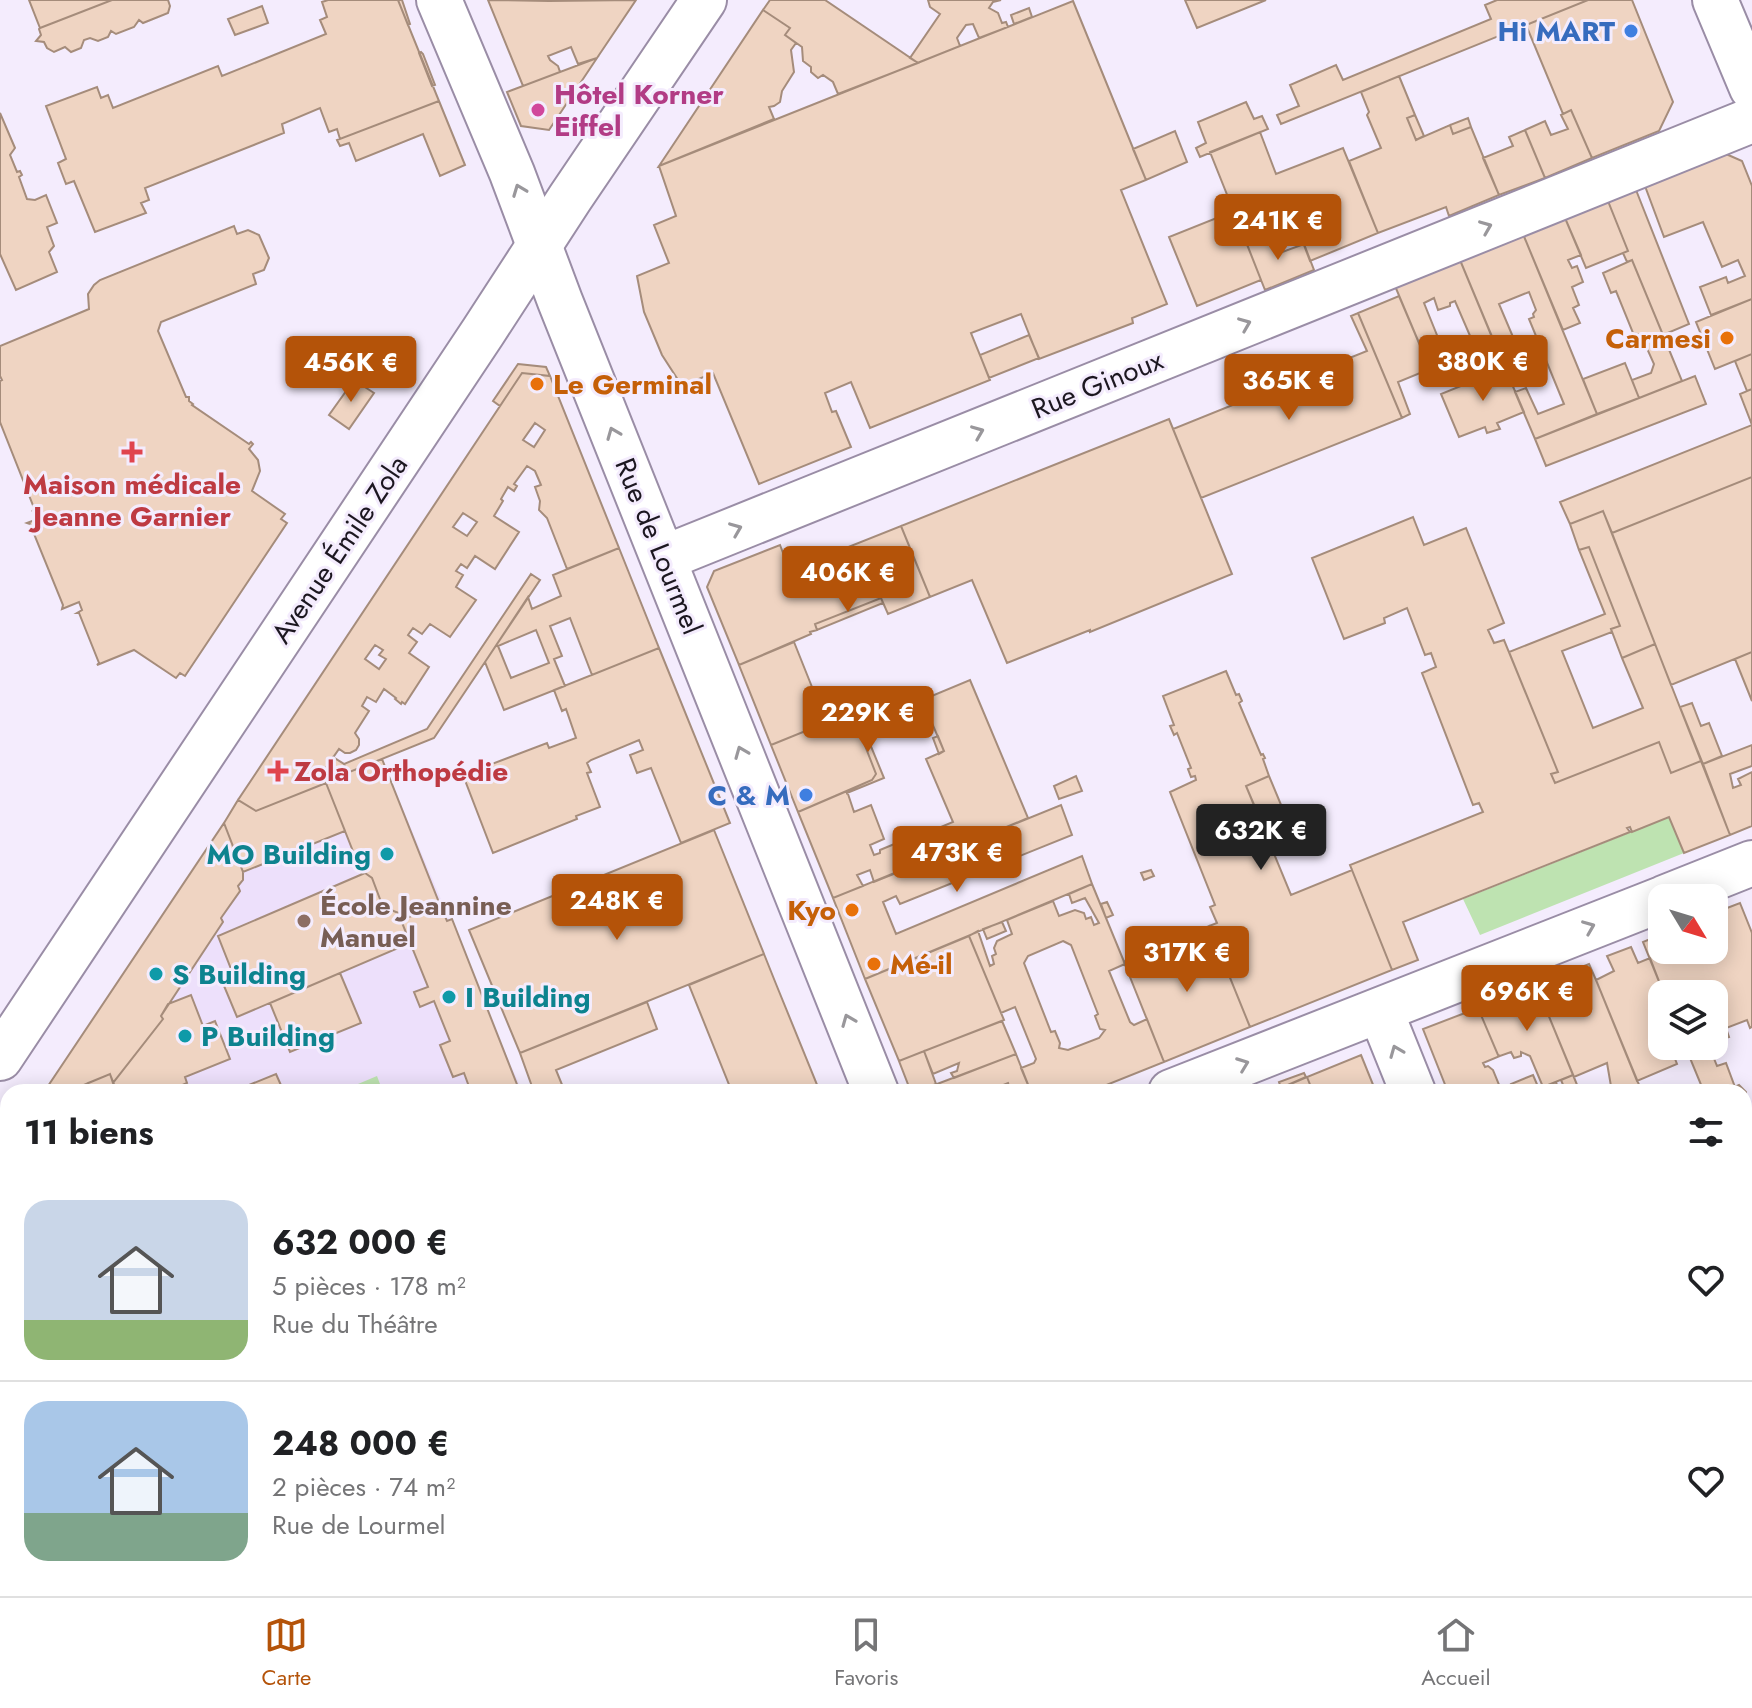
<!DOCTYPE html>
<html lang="fr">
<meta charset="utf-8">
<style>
:root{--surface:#fff;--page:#f6f6f6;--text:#202124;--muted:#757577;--line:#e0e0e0;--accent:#b45309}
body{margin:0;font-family:Jost,sans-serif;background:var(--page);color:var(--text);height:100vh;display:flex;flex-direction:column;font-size:30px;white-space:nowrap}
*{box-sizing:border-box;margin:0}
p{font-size:26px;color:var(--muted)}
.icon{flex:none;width:44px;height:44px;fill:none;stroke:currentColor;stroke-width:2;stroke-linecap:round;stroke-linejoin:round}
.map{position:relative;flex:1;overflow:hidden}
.details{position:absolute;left:0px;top:1084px;width:1752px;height:512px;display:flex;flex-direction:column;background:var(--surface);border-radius:24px 24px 0 0;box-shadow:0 4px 20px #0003}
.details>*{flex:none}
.needle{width:52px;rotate:128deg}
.fabs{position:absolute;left:1648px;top:884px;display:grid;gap:16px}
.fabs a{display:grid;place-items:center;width:80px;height:80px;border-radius:16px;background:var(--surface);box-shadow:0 4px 20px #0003;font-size:40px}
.price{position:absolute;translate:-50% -68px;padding:0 18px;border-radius:8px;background:var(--accent);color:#fff;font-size:26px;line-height:52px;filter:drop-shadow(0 2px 4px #0008)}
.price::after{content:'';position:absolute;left:50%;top:48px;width:24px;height:18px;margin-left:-12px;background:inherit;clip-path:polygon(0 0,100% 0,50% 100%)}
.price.selected{background:#222;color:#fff}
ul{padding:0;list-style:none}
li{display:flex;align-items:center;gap:24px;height:200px;padding:0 24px}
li+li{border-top:2px solid var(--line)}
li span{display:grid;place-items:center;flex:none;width:224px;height:160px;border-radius:24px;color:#555}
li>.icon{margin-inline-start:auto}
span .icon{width:96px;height:96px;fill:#fffc;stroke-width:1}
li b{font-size:34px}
h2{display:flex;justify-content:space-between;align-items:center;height:96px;padding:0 24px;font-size:34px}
.tab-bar{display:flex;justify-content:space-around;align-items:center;height:112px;border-top:2px solid var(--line);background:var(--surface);font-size:22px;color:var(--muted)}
.tab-bar a{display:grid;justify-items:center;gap:4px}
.tab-bar .selected{color:var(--accent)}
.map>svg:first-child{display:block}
</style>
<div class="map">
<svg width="1752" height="1596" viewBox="0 0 1752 1596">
<rect width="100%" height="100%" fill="#f4ecfd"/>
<!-- built -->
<path fill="#ede0fb" d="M382,759L508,1059L523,1092H117L224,823L326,783Z"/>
<!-- green -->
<path fill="#bee3b1" d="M1669,817L1684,853L1480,935L1463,899Z
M377,1076L383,1092H339Z"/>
<!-- building -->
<path fill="#efd4c2" stroke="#a58c7b" stroke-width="2" fill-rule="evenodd" d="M29,0H112L40,28Z
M112,0H168L170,6L168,13L143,23L139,20L134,27L116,34L111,31L108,37L98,41L90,38L84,40L81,48L71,52L65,47L54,52L47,48L44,42L36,41L41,35L39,29L40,28Z
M328,0H398L439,101L340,139L337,129L329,132L320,108L282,124L284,133L145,188L149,200L141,203L146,213L95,232L74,181L66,184L58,163L66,159L46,106L97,87L101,98L108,95L113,108L218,66L222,76L326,34L320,20L327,17L322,2Z
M398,0H402L410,24L408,25Z
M488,0L549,1L636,0L597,58L578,64L571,47L548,56L550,60L558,66L560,72L523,86Z
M770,0H825L918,63L838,94L833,82L823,75L818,78L811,72V67L803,61L802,47L785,35L790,28L763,10Z
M1001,0L993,2L989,8L998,13L1002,23L1006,22L1008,27L979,38L973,24L966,25L957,38L960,46L918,63L910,58L940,14L930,7L928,0Z
M1185,0H1266L1197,28Z
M1497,0H1588L1281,124L1277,115L1299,106L1290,85L1336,65L1343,80L1491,19L1485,5Z
M1588,0H1632L1673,102L1659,131L1592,158L1571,110L1563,114L1526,25Z
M1073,1L1146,180L1121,190L1167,304L1132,318L1133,323L1039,359L1021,314L971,333L990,380L870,428L851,382L825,393L832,412L836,411L851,447L759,484L713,373L682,386L662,355L644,312L637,276L669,263L654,225L676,216L659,166Z
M262,6L268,23L235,35L228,19Z
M1029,8L1032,17L1014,24L1011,15Z
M763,10L790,28L785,35L796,43L791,50L794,72L782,91L780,102L774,106L769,107L774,119L659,166Z
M421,52L423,54L435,85L432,86L419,53Z
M597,58L549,130L521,126L507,92Z
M1399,76L1415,115L1407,118L1416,140L1450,125L1453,134L1471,127L1499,195L1449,216L1446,207L1378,233L1349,161L1381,148L1367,115L1369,112L1361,92Z
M439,101L465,165L440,176L423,134L356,161L349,143L340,146L337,140Z
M1246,102L1254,119L1262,116L1268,129L1200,157L1196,148L1206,143L1198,122Z
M1571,110L1592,158L1545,178L1525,130L1545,121L1551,135L1568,129L1561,115Z
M0,113L15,148L10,155L17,172L20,171L22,175L19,177L27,199L35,200L46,195L57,223L47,227L54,246L49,252L57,272L16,290L0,254Z
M1415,115L1424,136L1416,140L1407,118Z
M1468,118L1471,127L1453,134L1450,125Z
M1525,130L1545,178L1499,195L1483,158L1513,146L1509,137Z
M1175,131L1187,162L1146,180L1133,149Z
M1260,132L1276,174L1343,148L1378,233L1310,261L1295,221L1246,242L1210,152Z
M1726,154L1742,161L1752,186V299L1711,315L1700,287L1726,277L1728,283L1745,276L1738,260L1722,267L1703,222L1664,237L1645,186Z
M1636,190L1689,324L1663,335L1632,260L1627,262L1623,253L1628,251L1608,201Z
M1608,201L1628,251L1586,268L1565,218Z
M1234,211L1261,280L1197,306L1169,237Z
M1565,218L1581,255L1568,260L1572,268L1577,266L1583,282L1572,287L1579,305L1573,308L1580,323L1563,330L1523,234Z
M234,226L237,234L248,230L259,235L269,258L264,270L253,274L256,284L161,322L158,331L186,397H189V401L193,404L192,405L249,444L251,442L253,444L249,449L258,460L260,471L252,491L285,514L281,519L287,523L185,676L180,673L176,678L134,650L97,665L99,663L79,613H77L82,610L79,602L62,609L63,605L30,524L27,523L43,517L40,508L33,510L34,508L0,422V381L2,380L0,376V346L89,309L88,294L94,285L100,280Z
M1269,232L1277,254L1304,244L1314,270L1265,290L1246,242Z
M1523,234L1597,414L1535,439L1515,392L1526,388L1538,414L1564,404L1529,319L1534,317L1533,314L1536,310L1529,292L1499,304L1516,344L1498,351L1460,260Z
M1460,260L1494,342L1480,349L1474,345L1455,301L1450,303V306L1438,310L1434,298L1424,303L1445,355L1441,364L1430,369L1395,286Z
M1632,260L1682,381L1639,398L1632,380L1651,373L1654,364L1641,335L1633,333L1616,291L1611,293L1603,273Z
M1399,296L1430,369L1398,382L1410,414L1402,418L1358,313Z
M1752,299V354L1715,369L1696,322Z
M1358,313L1402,418L1201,498L1173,429L1367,351L1351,316Z
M1029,335L1039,358L989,378L980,355Z
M1497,350L1500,357L1490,361L1487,354Z
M1752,354V389L1747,391L1735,361Z
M1625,363L1639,398L1597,414L1583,379Z
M518,364L546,367L550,376L522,373L500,406L493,401Z
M1505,368L1524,412L1497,423L1500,429L1487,433L1485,427L1459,437L1441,394Z
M522,373L550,376L619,548L567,569L547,518L539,510L540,501L535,487L541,485L535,471L527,466L514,484L517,486L514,491L508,487L501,499L503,501L494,516L519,532L495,569L475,556L467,568L461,564L456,571L463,575L456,587L476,600L450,637L430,624L422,634L413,628L408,635L417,642L409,653L429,667L405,704L402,702L401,704L395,699L396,698L384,689L376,702L367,697L362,706L369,711L355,733L359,739V745L356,750L350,753H345L339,749L323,772L326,783L256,811L238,800ZM535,423L545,430L534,447L523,440ZM463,513L477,522L467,536L453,527ZM375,645L383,650L379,655L386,659L379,669L365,659Z
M1695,376L1706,404L1546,466L1535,439Z
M354,380L374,393L349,429L329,415Z
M1752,389V425L1740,394Z
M1169,419L1232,574L1090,632V630L1007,663L972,580L930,597L901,526Z
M1752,425V477L1612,533L1603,511L1570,524L1560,502Z
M1752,477V652L1671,685L1612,533Z
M1603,511L1655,644L1622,658L1611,629L1620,626L1589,547L1579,550L1570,524Z
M1413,517L1424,545L1466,528L1504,623L1488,630L1494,643L1504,640L1558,772L1551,774L1555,783L1659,742L1671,773L1701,761L1730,835L1684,853L1669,817L1632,832L1630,827L1627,828L1630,832L1403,922L1418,960L1392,970L1350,865L1483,812L1479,803L1473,805L1422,673L1436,667L1431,653L1425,655L1407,608L1384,618L1385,623L1344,639L1312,558Z
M901,526L930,597L888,614L881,598L815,624L817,630L810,632L811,634L739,665L707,587L714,571L780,545L790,571L794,569L797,576L821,567L818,559Z
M1589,547L1620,626L1611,629L1612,632L1562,651L1593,728L1643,708L1622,658L1655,644L1701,761L1671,773L1659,742L1555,783L1551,774L1558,772L1509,652L1605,614L1579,550Z
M619,548L659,648L592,675L570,618L550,626L562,656L554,659L565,686L504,710L485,662L528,597L532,609L561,596L553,575ZM536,630L549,663L511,678L498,646Z
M818,559L821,567L797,576L794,569Z
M531,574L540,580L434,738L347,773L344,764L427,729Z
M881,598L883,603L817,630L815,624Z
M794,642L818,702L825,699L823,693L831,691L833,696L848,691L855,711L771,745L739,665Z
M659,648L730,823L681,843L651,768L637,773L630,755L643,750L639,740L591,760L587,763L591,772L587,773L600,807L576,816L577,819L493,853L463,775L547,743L549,748L576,738L566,709L562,711L554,690Z
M1752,652V701L1735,659Z
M1226,671L1236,695L1239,694L1242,701L1239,703L1261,755L1263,754L1265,758L1263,759L1269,776L1246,786L1291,895L1352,870L1392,970L1250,1027L1209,926L1217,923L1210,907L1215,905L1170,792L1196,780L1195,776L1191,777L1188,769L1191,768L1177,733L1174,735L1170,726L1174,725L1163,696Z
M970,680L1028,818L921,863L912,839L953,822L926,759L944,751L922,700Z
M1692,703L1701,726L1709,723L1722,756L1703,764L1680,707Z
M856,710L884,778L847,793V791L872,780L876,774L852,712Z
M852,712L876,774L872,780L798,812L771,745Z
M938,736L944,751L939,754L933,738Z
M1752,745V766L1730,774L1733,788L1741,785L1738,779L1752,772V826L1730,835L1703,764Z
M333,757L344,764L347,773L382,759L440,905L409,917L383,907L372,878L365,873L362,874L326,783L323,772Z
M1076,776L1082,791L1059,799L1054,786Z
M1269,776L1284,812L1261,821L1246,786Z
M326,783L345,831L243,872L224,823L238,800L256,811Z
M847,791L854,812L871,805L884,839L870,845L874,855L880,853V850L911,837L921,863L874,882L870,870L857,875L863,886L833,898L798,812Z
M1061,805L1072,835L900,904L896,896L883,902L896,934L1082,856L1092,884L865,979L833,898Z
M224,823L243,872V880L238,886L240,891L221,918L223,922L161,1016L163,1019L113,1083L110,1074L67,1092H44Z
M714,830L764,954L520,1053L469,930Z
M1151,870L1154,876L1144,880L1141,873Z
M365,873L372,878L383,907L409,917L401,920L410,943L237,1017L219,974L231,969L218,936Z
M1092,884L1125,964L1109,971L1130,1022L1134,1025L1147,1019L1164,1062L1089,1092H1031L1021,1068L1034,1063L1036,1059L1015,1007L1001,1013L969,936L978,931L990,966L994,964L992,956L996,954L994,948L997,941L1012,934L1007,920L1053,901L1059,916L1075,910L1084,913L1086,919L1091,917L1094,925L1099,923L1085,898L1072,903L1069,894ZM1063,941L1071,945L1098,1014L1095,1016L1100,1029L1105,1030L1099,1038L1068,1050L1059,1048L1060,1043L1055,1031L1051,1032L1024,963L1028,956Z
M1107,902L1113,915L1106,918L1101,904Z
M1740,903L1752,933V1027L1750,1028L1747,1020L1726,1028L1729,1037L1721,1039L1720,1037L1714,1039V994H1664L1643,942L1662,934V950H1714V913Z
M440,905L447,921L452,919L520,1092H471L464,1073L453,1077L440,1045L450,1041L434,1001L420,1007L414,992L428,987L401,920Z
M1002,922L1006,931L987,939L983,929Z
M1209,926L1250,1027L1164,1062L1124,962Z
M969,936L1004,1020L899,1061L865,979Z
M1631,947L1638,963L1650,958L1664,994H1662V1046H1685L1672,1051L1677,1064L1637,1081L1596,980L1614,971L1607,956Z
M764,954L776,984L820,1092H732L689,985Z
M1589,964L1596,980L1642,1092H1612L1607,1063L1574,1077L1536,985Z
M340,973L361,1023L290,1052L270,1003Z
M1536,985L1573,1075L1543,1087L1530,1056L1521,1052V1056L1514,1058L1511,1052L1500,1056L1498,1055L1478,1008Z
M191,995L203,1026L215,1021L230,1059L185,1077L187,1083L167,1092H117L113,1083L163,1019L161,1016L168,1004Z
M647,1002L657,1029L556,1070L565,1092H534L520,1053Z
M1478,1008L1498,1055L1500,1056L1483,1063L1485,1067L1488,1066L1493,1070L1502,1092H1448L1423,1029Z
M1002,1021L1016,1054L954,1078L951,1073L957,1071L959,1063L933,1074L924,1051Z
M1685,1046H1709L1717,1066L1726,1063L1735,1087L1739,1085L1746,1092L1744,1099V1092H1704Z
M924,1051L936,1084L916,1092H911L899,1061Z
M1016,1054L1031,1092H1011L1008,1083L991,1090V1092H916Z
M1361,1055L1376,1092H1313L1307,1077Z
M1304,1073L1306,1077L1281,1088L1279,1082Z
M110,1074L117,1092H92L88,1083Z
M276,1074L284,1092H232Z
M1533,1075L1539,1089L1532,1092H1514L1511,1084Z
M1573,1075L1580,1092H1566L1561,1080Z
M1307,1077L1313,1092H1270L1281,1088Z
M1556,1082L1559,1091L1544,1092L1542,1088Z
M1744,1106L1752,1125V1210L1744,1190Z
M8,1164V1248L0,1251V1167Z
M1746,1195L1752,1210V1252L1744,1256V1196Z
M1752,1252V1318L1744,1297V1256Z
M0,1278L8,1298V1351L0,1354Z
M1752,1376V1467L1744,1470V1379Z
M8,1391V1481L0,1484V1395Z
M1752,1585V1596H1724L1741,1590Z
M39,1588H85L89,1596H19Z
M85,1588H115L96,1596H89Z
M176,1588H206L209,1596H154Z
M206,1588H285L266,1596H209Z
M446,1588H511L514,1596H449Z
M831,1588H888L892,1596H834Z
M931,1588H1020L1024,1596H912Z
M1113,1588H1189L1192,1596H1115Z
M1283,1588H1360L1363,1596H1286Z
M1360,1588H1507L1510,1596H1363Z
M1507,1588H1526L1529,1596H1510Z"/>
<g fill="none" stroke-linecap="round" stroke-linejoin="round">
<defs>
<path id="minor" d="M439,0L512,173L560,301L876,1092
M1715,0L1752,88
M664,558L1752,120
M1664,898L1752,863
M1380,1010L1413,1092
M1171,1092L1662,899
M1744,1562L1752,1559
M0,1563L8,1560
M1075,1588L1078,1596
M1611,1588L1614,1596
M1659,1596L1679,1588"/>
<path id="major" d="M0,1058L483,332L570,198L704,0"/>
</defs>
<!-- minor casing -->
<use href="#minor" stroke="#9a8da6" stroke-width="48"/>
<!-- major casing -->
<use href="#major" stroke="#9a8da6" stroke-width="48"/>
<!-- minor -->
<use href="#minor" stroke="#fff" stroke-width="44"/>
<!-- major -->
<use href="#major" stroke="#fff" stroke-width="44"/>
</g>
<!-- one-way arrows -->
<defs><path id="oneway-chevron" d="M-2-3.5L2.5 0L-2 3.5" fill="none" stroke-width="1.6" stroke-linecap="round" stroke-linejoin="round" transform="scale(2)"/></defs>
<g stroke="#99979b">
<use href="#oneway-chevron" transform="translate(519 190) rotate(-111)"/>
<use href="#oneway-chevron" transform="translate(1486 227) rotate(-22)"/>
<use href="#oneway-chevron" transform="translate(1245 324) rotate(-22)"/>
<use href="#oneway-chevron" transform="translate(978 432) rotate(-22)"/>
<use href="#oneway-chevron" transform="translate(613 433) rotate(-112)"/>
<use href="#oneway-chevron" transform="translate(736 529) rotate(-22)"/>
<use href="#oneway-chevron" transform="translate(741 752) rotate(-112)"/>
<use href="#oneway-chevron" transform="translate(1589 927) rotate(-22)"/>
<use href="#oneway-chevron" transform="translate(848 1020) rotate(-112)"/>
<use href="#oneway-chevron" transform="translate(1396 1051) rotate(-112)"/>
<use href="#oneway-chevron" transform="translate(1243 1064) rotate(-21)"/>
</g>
<!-- markers -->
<g fill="#3f7fe0" stroke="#f4ecfd" stroke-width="3">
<circle cx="1631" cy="31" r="8"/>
<circle cx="806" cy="795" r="8"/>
</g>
<circle fill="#d1479c" stroke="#f4ecfd" stroke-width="3" cx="538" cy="110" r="8"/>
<g fill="#e8710a" stroke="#f4ecfd" stroke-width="3">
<circle cx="1727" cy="338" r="8"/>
<circle cx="537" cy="384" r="8"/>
<circle cx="852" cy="910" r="8"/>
<circle cx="874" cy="964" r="8"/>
</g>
<g fill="#e0444e" stroke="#f4ecfd" stroke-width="3">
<path d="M128 440h8v8h8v8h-8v8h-8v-8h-8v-8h8z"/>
<path d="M274 759h8v8h8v8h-8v8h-8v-8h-8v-8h8z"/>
</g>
<g fill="#0f9aa8" stroke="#f4ecfd" stroke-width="3">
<circle cx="387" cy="854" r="8"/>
<circle cx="156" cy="974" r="8"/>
<circle cx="449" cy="997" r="8"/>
<circle cx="185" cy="1036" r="8"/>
</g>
<circle fill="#8d6e63" stroke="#f4ecfd" stroke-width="3" cx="304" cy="921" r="8"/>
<g text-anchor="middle" stroke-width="6" stroke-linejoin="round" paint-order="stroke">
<!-- shop labels -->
<g font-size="28" font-weight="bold" fill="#366cbe" stroke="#f4ecfd" text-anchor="end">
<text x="1615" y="41">Hi MART</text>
<text x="790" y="805">C &amp; M</text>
</g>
<!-- hotel labels -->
<g font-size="28" font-weight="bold" fill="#b23c85" stroke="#f4ecfd" text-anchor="start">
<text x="554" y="104">Hôtel Korner<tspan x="554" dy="32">Eiffel</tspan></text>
</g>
<!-- food labels -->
<g font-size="28" font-weight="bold" fill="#c56008" stroke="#f4ecfd" text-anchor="end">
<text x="1711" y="348">Carmesi</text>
<text x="553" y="394" text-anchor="start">Le Germinal</text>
<text x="836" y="920">Kyo</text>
<text x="890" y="974" text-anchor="start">Mé-il</text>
</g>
<!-- street labels -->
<g font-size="28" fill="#1c1720" stroke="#f4ecfd">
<text transform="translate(1097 384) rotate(-22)" y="10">Rue Ginoux</text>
<text transform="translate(659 546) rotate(68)" y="10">Rue de Lourmel</text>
<text transform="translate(339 549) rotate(-56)" y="10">Avenue Émile Zola</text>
</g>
<!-- health labels -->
<g font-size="28" font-weight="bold" fill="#be3a42" stroke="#f4ecfd">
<text x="132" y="494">Maison médicale<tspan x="132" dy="32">Jeanne Garnier</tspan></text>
<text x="294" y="781" text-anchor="start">Zola Orthopédie</text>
</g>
<!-- culture labels -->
<g font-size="28" font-weight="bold" fill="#0d838f" stroke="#f4ecfd" text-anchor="start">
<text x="371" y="864" text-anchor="end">MO Building</text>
<text x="172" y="984">S Building</text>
<text x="465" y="1007">I Building</text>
<text x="201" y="1046">P Building</text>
</g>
<!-- education labels -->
<g font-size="28" font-weight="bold" fill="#785e54" stroke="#f4ecfd" text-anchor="start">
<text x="320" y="915">École Jeannine<tspan x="320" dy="32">Manuel</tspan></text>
</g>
</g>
</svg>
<div class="fabs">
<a><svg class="needle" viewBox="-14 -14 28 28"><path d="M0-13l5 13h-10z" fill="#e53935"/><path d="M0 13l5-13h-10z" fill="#757577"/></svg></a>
<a><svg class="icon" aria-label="layers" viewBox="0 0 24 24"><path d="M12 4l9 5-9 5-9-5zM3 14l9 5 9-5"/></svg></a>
</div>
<b class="price" style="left:1278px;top:262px">241K €</b>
<b class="price" style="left:1483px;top:403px">380K €</b>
<b class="price" style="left:351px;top:404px">456K €</b>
<b class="price" style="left:1289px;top:422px">365K €</b>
<b class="price" style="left:848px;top:614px">406K €</b>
<b class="price" style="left:868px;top:754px">229K €</b>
<b class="price selected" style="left:1261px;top:872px">632K €</b>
<b class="price" style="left:957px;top:894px">473K €</b>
<b class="price" style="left:617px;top:942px">248K €</b>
<b class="price" style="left:1187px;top:994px">317K €</b>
<b class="price" style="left:1527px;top:1033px">696K €</b>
<section class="details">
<h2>11 biens<svg class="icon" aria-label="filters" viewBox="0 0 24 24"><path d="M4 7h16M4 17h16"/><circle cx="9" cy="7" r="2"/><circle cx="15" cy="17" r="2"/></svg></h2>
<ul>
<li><span style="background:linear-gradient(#c9d6e8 75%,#8fb573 0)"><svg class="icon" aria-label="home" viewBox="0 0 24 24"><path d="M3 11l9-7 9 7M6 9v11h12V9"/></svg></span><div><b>632 000 €</b><p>5 pièces · 178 m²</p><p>Rue du Théâtre</p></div><svg class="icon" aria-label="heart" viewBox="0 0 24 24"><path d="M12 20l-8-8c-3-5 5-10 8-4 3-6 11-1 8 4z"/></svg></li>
<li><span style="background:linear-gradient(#a9c7e8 70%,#7fa58c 0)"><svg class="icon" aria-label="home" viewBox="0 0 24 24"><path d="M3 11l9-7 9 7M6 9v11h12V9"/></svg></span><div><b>248 000 €</b><p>2 pièces · 74 m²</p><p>Rue de Lourmel</p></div><svg class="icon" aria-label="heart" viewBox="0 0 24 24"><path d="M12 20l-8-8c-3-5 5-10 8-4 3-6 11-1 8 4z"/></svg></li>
</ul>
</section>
</div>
<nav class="tab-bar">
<a class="selected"><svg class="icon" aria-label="map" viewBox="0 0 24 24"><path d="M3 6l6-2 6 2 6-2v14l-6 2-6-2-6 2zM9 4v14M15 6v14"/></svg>Carte</a>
<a><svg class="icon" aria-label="saved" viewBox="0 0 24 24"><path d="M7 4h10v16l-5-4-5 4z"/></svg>Favoris</a>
<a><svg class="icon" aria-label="home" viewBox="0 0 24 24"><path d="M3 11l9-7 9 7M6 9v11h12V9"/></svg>Accueil</a>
</nav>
